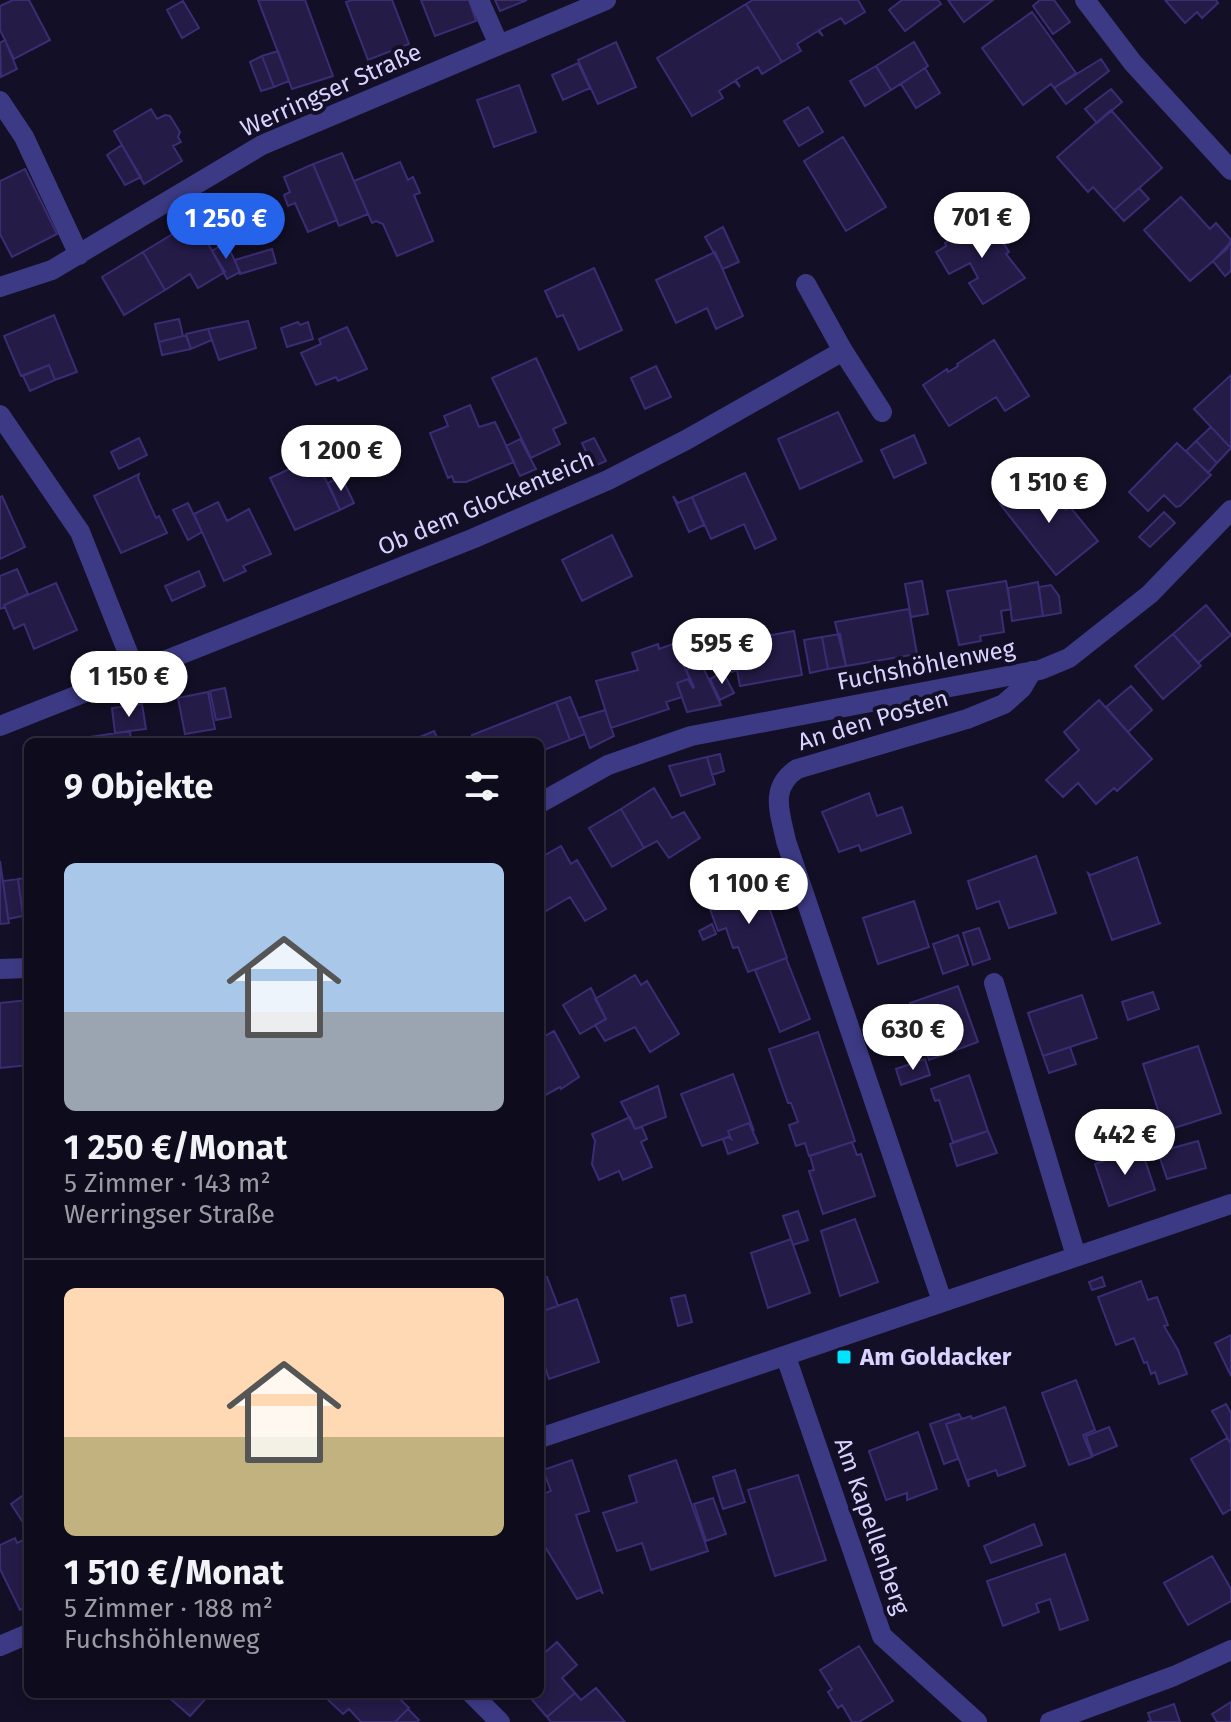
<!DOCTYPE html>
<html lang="de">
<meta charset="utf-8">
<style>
:root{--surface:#0e0b1c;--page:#171425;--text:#f1f3f6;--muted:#9b9ba3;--line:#2e2b3b;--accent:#2563eb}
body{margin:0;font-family:"Fira Sans",sans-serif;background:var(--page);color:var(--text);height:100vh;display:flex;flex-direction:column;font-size:30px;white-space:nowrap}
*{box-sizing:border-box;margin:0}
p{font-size:26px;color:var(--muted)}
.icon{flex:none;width:44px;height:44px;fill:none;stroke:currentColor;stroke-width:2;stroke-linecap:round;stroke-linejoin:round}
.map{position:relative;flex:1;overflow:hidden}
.drawer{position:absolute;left:24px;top:738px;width:520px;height:960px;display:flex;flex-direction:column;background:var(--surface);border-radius:12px;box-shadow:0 4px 12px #0003,0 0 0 2px var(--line)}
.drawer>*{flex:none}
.price{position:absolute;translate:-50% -68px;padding:0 18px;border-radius:28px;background:#fff;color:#222;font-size:26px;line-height:52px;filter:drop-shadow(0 2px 4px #0008)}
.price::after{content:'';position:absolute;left:50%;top:48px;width:24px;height:18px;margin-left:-12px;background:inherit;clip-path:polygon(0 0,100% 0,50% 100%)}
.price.selected{background:var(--accent);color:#fff}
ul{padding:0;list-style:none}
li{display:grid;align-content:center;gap:16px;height:424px;padding:0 40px}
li+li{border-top:2px solid var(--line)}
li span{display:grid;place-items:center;height:248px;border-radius:12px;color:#555}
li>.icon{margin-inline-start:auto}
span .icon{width:144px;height:144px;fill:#fffc;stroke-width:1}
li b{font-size:34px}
h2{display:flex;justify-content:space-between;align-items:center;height:96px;padding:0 40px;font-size:34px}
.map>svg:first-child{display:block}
</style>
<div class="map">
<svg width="1231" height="1722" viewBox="0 0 1231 1722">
<rect width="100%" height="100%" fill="#130f26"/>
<!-- building -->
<path fill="#241b47" stroke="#3b2d73" stroke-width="2" d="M13,0H29L50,40L14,59L0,30V6Z
M258,0H305L333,76L292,89Z
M352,0H392L409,44L368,60L346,2Z
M421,0H469L476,21L435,36Z
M495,0H527L500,11Z
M753,0H858L865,12L845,24L841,18L819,30L823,36L818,31L797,44L801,51L782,62L746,4Z
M902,0H938L941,4L905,31L889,10Z
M948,0H993L964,22Z
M1040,0H1054L1070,22L1053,34L1033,6Z
M1165,0H1216L1218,3L1202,18L1197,12L1185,23Z
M183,1L199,28L182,38L167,10Z
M746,4L782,62L762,74L758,67L736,80L740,87L735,81L719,91L723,98L692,116L657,58Z
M1032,12L1076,73L1054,88L1051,84L1023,105L982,48Z
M5,40L17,69L1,77L0,43Z
M616,42L636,87L598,104L578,60Z
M914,42L928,66L891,90L876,66Z
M278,51L289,81L274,87L262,56Z
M262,56L274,87L261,91L250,62Z
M1101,59L1109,71L1066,104L1054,88Z
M578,63L590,88L563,100L552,75Z
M876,66L891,90L865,106L850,81Z
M925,68L940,93L916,108L901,84Z
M519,85L536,132L494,147L477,100Z
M1111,89L1122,102L1097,123L1085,109Z
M808,107L823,132L799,146L784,121Z
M151,109L157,119L165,115L170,116L180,132L178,137L181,142L173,146L182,161L144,184L114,131Z
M1111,110L1162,168L1114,210L1093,187L1088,192L1057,157Z
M843,137L886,207L846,231L804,161Z
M122,145L141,177L125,185L107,155Z
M342,153L368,214L339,226L313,164Z
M400,162L408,180L413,177L420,193L414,195L433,241L397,256L383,224L376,221L372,223L354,181Z
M313,164L337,220L308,232L295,203L288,206L284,195L290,192L284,177Z
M25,169L57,234L12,257L0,234V181Z
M1139,188L1149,199L1124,221L1114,210Z
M1181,197L1210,229L1216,223L1231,240L1227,249L1190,281L1144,230Z
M987,217L1009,252L1006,254L1025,278L983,304L969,283L978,278L970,263L949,274L936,252L946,246L945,243Z
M194,221L225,272L198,288L190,274L165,290L143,252Z
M723,227L739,262L723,269L705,237Z
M226,242L240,272L227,279L212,251Z
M1231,242V271L1225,276L1213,261Z
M272,249L276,263L240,274L235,260Z
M143,252L165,290L124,315L102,277Z
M715,252L743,316L716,329L707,308L676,323L656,280Z
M594,268L622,330L579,350L563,315L557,317L545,291Z
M54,315L77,372L55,380L49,365L21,376L4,336Z
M179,319L183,336L159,342L155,324Z
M248,321L256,348L219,360L208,329Z
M298,322L300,325L308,322L313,339L287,347L281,328Z
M347,327L367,369L338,381L336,377L316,385L301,353L321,344L319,339Z
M208,329L212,340L191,349L186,334Z
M183,336H186L191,349L162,355L159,342Z
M994,340L1029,396L1005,411L996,397L949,426L923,385L947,369L948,372L958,366L957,364Z
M536,358L566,423L553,429L560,444L531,458L492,378Z
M49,365L55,380L30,391L23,376Z
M656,366L671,397L645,409L631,378Z
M1231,375V447H1230L1194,409Z
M470,405L479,427L495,422L514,462L466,482H454L452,476L448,478L430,433L448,426L444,416Z
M838,412L862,461L800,489L778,439Z
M1211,427L1231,448L1217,463L1196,441Z
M914,435L926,463L894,478L881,450Z
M139,438L147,455L119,469L111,452Z
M594,438L606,461L593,467L582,443Z
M520,439L536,469L520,476L506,446Z
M1196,441L1217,463L1208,473L1186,451Z
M1177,443L1211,475L1180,506L1176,507L1164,495L1148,511L1129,492Z
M315,457L340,510L295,530L270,478Z
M745,473L776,539L755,549L744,524L711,539L692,497Z
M139,474L138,478L156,518L159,516L167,533L121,553L94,496Z
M1037,475L1066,510L1070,507L1098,541L1056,575L1000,504Z
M341,476L354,503L340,510L328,483Z
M2,496L25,547L0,559V497Z
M673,496L678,503L692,497L704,525L689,532Z
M218,502L227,521L249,509L271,554L243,566L246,571L224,581L194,514Z
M188,503L202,532L188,540L173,510Z
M1164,512L1175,523L1150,547L1139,537Z
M612,535L632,576L582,601L562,560Z
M17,569L28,594L4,605L5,607L0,609V576Z
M199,571L205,586L172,601L165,586Z
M922,581L928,614L911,617L905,584Z
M1006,581L1011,609L1001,611L1004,632L980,636L981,641L959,645L947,591Z
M1038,582L1043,616L1012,621L1008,588Z
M56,583L77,630L34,649L24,624L14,629L4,605Z
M1051,585L1059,596L1061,613L1043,616L1039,587Z
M1206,605L1231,635L1198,663L1173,634Z
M909,609L917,654L846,666L835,622Z
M794,631L802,675L740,686L737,670L732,672L721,670L722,661L735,658L732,642Z
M840,634L846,666L828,669L822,637Z
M1173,634L1201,666L1163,699L1135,666Z
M822,637L828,669L810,673L804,640Z
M658,644L659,649L673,644L694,687L693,688L688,679L677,683L682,697L666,702L669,709L611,728L596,681L638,670L632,653Z
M701,663L721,705L687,712L677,683L688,679L693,688L694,687L686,670Z
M723,672L734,693L720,700L710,679Z
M1131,686L1152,710L1128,732L1106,707Z
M225,688L231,717L216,720L210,691Z
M208,692L215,729L185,734L178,698Z
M570,697L585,734L570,740L556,702Z
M1099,700L1152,759L1117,791L1114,788L1096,804L1078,783L1063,797L1046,780L1079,750L1064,732Z
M556,702L570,740L541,751L543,756L540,758V742H474L472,735Z
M142,704L146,729L115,733L112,708Z
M605,710L614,736L590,748L579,718Z
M130,731L131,742H76V739Z
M434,731L439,742H408Z
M720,754L724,771L712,775L707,757Z
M707,757L715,784L681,796L669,766Z
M654,788L672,818L684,812L700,838L669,858L657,841L644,848L621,809Z
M869,793L877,816L902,807L911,833L861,851L859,845L839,852L822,812Z
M621,809L644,848L612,867L589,828Z
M561,846L571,864L577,860L606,909L585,921L570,897L544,912L540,904V858Z
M1036,856L1056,913L1009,928L999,901L977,909L968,881Z
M1137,857L1159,923H1161L1112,940L1088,873L1091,875Z
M0,861L9,923L0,924Z
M28,878V915L23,916L18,879Z
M18,879L23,916L8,919L3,881Z
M760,882L787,958L748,972L738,947L733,948L726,928L718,931L707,901Z
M914,901L929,947L878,964L863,918Z
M712,924L716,934L703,940L699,931Z
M979,928L990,959L973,965L963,933Z
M958,935L968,965L943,974L933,944Z
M786,958L810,1019L780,1032L755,970Z
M635,975L641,985L647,981L679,1034L650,1052L635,1027L605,1041L595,1025L606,1019L595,999Z
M958,986L978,1042L929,1060L910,1003Z
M591,988L606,1019L580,1034L563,1005Z
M1153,992L1159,1009L1128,1020L1122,1002Z
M1082,995L1097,1038L1043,1056L1028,1013Z
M28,1000V1065L0,1068V1003Z
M554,1031L579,1077L561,1089L560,1087L540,1098V1039Z
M818,1032L855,1141L809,1156L805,1143L796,1146L789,1125L798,1122L791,1103H788L769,1049Z
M1198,1046L1221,1113L1165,1131L1143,1064Z
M1070,1047L1076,1064L1049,1073L1043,1056Z
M925,1059L930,1075L901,1085L896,1069Z
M733,1074L754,1131L749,1123L728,1131L731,1139L728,1137L702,1146L681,1094Z
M969,1075L988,1131L953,1142L939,1100L935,1101L931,1089Z
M658,1086L666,1117L635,1129L621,1102Z
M630,1117L635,1129L642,1127L647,1139L641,1142L652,1167L623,1180L619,1171L599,1180L592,1164L595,1141L592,1134Z
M749,1123L758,1143L728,1154L723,1139L728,1137L731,1139L728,1131Z
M988,1131L997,1153L957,1166L950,1144Z
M1198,1141L1206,1168L1167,1179L1158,1152Z
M852,1142L857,1155L861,1154L875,1196L823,1214L809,1171L814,1170L810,1156Z
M1141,1148L1155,1190L1109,1206L1095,1164Z
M798,1211L808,1240L793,1245L783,1216Z
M855,1219L878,1282L840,1296L821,1231Z
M791,1239L810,1293L768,1308L751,1253Z
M547,1277L558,1306L540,1312V1279Z
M1102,1277L1105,1286L1092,1290L1089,1282Z
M1141,1281L1148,1300L1157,1297L1168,1325L1164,1326L1178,1350L1187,1374L1159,1384L1155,1372L1151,1374L1147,1362L1144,1363L1134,1338L1116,1345L1098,1297Z
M685,1295L692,1322L678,1326L671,1298Z
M577,1299L599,1362L549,1379L540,1351V1312Z
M1231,1335V1376L1215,1343Z
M1076,1380L1095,1430L1083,1435L1092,1457L1069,1465L1042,1393Z
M1226,1404L1231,1413V1444L1212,1411Z
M1005,1407L1025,1466L998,1476L996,1470L968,1480L969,1487L946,1424L971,1416L972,1419Z
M959,1414L962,1419L946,1424L958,1459L944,1464L930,1424Z
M1109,1427L1117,1446L1093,1456L1086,1436Z
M918,1432L937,1489L907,1500V1493L886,1500L869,1451Z
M1227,1438L1231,1444V1509L1223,1514L1191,1459Z
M572,1460L589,1511L576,1515L603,1594L600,1590L577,1599L544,1545L540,1532V1495L551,1491L543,1470Z
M676,1460L708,1551L651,1570L642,1543L617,1551L603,1513L637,1502L629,1476Z
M735,1470L745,1502L723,1509L713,1477Z
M798,1475L826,1560L775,1576L748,1490Z
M25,1494L28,1498V1530L11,1504Z
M713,1498L726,1534L706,1541L694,1504Z
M1034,1524L1042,1545L991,1563L984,1546Z
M15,1538L17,1543L28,1538V1606L20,1610L0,1569V1545Z
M1065,1554L1088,1620L1060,1630L1050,1599L1036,1604L1039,1612L1003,1626L987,1581Z
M1212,1556L1231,1589V1601L1188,1625L1164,1583Z
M557,1642L577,1665L562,1678L575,1693L547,1717L527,1694H540V1657Z
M859,1646L893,1701L859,1722H852L842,1705L838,1708L828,1692L832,1689L820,1670Z
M596,1688L625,1722H551L547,1717L575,1693L581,1700Z
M165,1694H210L190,1716Z
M328,1694H395L409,1708L395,1722H361L349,1709L343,1714L325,1697Z
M1231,1702V1722H1217L1212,1714Z
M1174,1704L1180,1722H1147L1151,1721L1148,1713Z
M408,1709L419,1720L417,1722H395Z"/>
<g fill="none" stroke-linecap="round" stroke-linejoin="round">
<!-- minor -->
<path stroke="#3d3a85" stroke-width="20" d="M479,0L499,45
M1085,0L1133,63L1231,170
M0,101L24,137L79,255
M806,284L843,351L882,412
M0,287L52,270L262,145L606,0
M0,415L80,532L136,673
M0,726L472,539L608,480L686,440L843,351
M540,803L608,765L691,736L1040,670L1069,658L1150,594L1231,510
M0,969L28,968
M994,983L1076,1256
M942,1301L786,841C780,812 769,788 797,769L967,719L1004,704L1022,688L1032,671
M786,1357L882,1636L977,1722
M540,1438C771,1362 1000,1281 1231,1204
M0,1646L28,1634
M472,1694L500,1722
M1050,1722L1174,1676L1231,1650"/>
</g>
<!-- markers -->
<rect fill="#00e5ff" stroke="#130f26" stroke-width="3" x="836" y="1349" width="16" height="16" rx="4"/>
<g text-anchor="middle" stroke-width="8" stroke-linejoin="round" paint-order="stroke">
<!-- street labels -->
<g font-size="24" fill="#d9d4ff" stroke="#130f26">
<text transform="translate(331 90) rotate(-24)" y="8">Werringser Straße</text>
<text transform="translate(486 503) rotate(-23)" y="8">Ob dem Glockenteich</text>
<text transform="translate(926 665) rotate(-11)" y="8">Fuchshöhlenweg</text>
<text transform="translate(873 720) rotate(-17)" y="8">An den Posten</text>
<text transform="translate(872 1526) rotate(71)" y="8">Am Kapellenberg</text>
</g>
<!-- poi labels -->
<g font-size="24" font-weight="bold" fill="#d9d4ff" stroke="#130f26" text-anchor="start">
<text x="860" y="1365">Am Goldacker</text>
</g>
</g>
</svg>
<b class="price" style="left:982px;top:260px">701 €</b>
<b class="price selected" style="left:226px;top:261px">1 250 €</b>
<b class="price" style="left:341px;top:493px">1 200 €</b>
<b class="price" style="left:1049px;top:525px">1 510 €</b>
<b class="price" style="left:722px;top:686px">595 €</b>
<b class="price" style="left:129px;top:719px">1 150 €</b>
<b class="price" style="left:749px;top:926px">1 100 €</b>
<b class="price" style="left:913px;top:1072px">630 €</b>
<b class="price" style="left:1125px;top:1177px">442 €</b>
<section class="drawer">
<h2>9 Objekte<svg class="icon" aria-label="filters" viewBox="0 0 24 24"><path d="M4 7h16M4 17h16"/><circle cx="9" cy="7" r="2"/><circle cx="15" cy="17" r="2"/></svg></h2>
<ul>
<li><span style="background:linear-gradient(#a9c7e8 60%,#9aa5b1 0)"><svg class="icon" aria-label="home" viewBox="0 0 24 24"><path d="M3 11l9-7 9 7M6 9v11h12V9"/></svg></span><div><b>1 250 €/Monat</b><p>5 Zimmer · 143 m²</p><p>Werringser Straße</p></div></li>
<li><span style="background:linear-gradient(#ffd9b3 60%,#c2b280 0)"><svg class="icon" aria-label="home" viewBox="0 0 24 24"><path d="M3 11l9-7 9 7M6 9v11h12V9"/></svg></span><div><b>1 510 €/Monat</b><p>5 Zimmer · 188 m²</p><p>Fuchshöhlenweg</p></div></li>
</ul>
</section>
</div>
